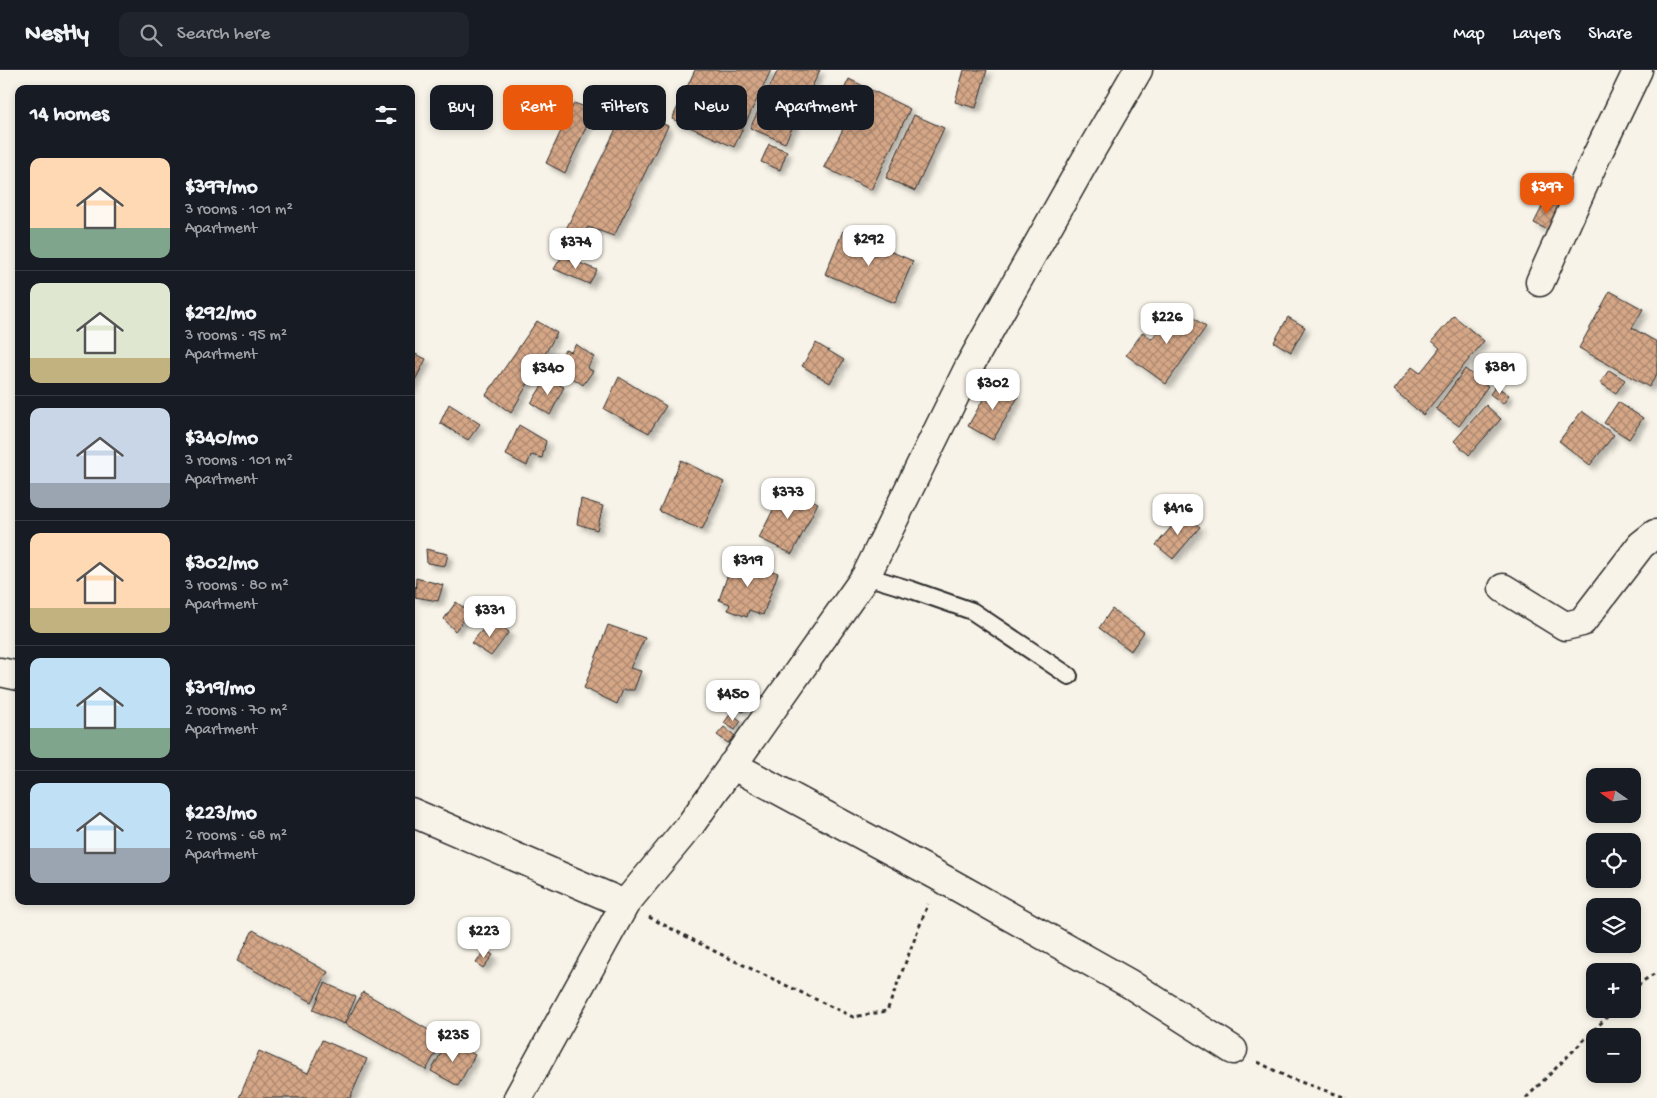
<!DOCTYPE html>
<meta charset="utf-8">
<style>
:root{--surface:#171b24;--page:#20242c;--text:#f1f3f6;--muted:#9ea1a6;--line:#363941;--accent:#ea580c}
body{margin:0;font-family:"Gochi Hand",sans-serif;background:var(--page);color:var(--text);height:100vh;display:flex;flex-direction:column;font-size:19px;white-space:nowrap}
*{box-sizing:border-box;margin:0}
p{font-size:16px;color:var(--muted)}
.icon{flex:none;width:28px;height:28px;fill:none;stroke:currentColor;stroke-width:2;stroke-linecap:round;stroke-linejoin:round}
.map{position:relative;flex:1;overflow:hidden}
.panel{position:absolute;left:15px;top:15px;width:400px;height:820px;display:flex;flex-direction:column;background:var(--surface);border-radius:10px;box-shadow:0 2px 8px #0003}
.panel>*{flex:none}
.banner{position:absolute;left:430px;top:15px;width:475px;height:45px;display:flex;gap:10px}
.needle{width:32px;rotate:284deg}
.tools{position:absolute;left:1586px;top:698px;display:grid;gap:10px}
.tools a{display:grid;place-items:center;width:55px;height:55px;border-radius:10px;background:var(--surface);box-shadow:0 2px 8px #0003;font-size:25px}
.price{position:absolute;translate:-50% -42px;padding:0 11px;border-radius:10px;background:#fff;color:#222;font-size:16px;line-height:32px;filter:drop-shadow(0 1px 2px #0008)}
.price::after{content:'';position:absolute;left:50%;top:30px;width:15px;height:11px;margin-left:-8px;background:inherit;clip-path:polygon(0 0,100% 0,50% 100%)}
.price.current{background:var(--accent);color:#fff}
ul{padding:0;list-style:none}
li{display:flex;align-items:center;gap:15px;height:125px;padding:0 15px}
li+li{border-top:1px solid var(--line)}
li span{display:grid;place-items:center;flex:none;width:140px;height:100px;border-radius:10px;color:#555}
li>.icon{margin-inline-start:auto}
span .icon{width:60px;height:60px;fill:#fffc;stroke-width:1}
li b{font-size:21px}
h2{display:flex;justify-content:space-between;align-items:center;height:60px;padding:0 15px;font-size:21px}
.chip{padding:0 18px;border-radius:10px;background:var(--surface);box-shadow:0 2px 8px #0003;font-size:18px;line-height:45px}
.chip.current{background:var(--accent);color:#fff}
header{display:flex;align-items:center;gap:30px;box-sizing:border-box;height:70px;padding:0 25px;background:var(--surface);border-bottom:1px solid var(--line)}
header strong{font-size:24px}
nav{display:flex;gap:28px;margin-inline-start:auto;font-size:18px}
.search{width:350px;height:45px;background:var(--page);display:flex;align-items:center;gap:12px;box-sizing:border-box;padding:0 18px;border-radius:10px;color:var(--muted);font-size:19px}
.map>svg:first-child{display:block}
</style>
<header>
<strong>Nestly</strong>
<div class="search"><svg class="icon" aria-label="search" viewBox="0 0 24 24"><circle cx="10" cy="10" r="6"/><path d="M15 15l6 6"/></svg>Search here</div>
<nav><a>Map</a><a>Layers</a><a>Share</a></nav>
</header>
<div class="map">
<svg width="1657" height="1028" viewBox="0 0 1657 1028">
<defs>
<pattern id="building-cross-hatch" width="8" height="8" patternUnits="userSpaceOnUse" patternTransform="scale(1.25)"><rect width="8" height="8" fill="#d5a787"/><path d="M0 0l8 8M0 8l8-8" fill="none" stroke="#ad886f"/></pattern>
<filter id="shadow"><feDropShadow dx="4.5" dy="4.5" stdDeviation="2.5" flood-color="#0004"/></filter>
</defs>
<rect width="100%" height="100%" fill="#f7f3e8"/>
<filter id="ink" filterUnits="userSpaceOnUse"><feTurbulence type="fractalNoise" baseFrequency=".02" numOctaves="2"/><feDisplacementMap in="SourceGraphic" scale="10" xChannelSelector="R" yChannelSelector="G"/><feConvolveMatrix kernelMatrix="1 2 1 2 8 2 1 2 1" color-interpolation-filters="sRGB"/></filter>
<g filter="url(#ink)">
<!-- building -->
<path fill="url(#building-cross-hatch)" stroke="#2b2b2b" filter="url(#shadow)" d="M695,0H771L734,77L672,49Z
M778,0H820L785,73L750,58Z
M964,0H987L976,38L955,32Z
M849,9L910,39L871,120L824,97L848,49L833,42Z
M574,33L594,40L565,103L546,93Z
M626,39L668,56L614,166L588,157L572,185L556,179Z
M914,45L944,58L915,121L886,108Z
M769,74L787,81L780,100L761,92Z
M1546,129L1560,136L1548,160L1534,153Z
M843,161L913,191L895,233L825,204Z
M562,186L597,200L589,214L554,199Z
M1610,221L1643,239L1632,258L1657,272V304L1649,317L1579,278Z
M1176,235L1206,257L1166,314L1126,285L1143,262L1152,269Z
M1454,246L1484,271L1423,345L1394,320L1412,297L1420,303L1440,278L1432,271Z
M1288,247L1305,257L1291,282L1274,272Z
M537,251L557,263L511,343L486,325Z
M816,273L844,290L830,313L802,296Z
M576,274L594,287L587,298L593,301L583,315L555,296L565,280L571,282Z
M411,282L426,289L411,318Z
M1465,299L1488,316L1459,356L1436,339Z
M1609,300L1625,310L1616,323L1600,313Z
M619,307L666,336L649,363L604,339Z
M546,309L564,317L550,345L531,333Z
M993,312L1018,327L993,370L968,356Z
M1496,316L1509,325L1503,334L1490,324Z
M1618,332L1643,348L1629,369L1604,353Z
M449,334L480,354L468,370L440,353Z
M1486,335L1501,349L1469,385L1454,371Z
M1582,341L1614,365L1590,395L1559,371Z
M519,355L546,371L542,388L531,385L527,396L506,385Z
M681,390L724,412L702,460L659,441Z
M785,416L818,433L792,484L759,468Z
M581,429L603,436L597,460L577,454Z
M1183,443L1200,457L1173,489L1156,475Z
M426,479L448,484L445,496L427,493Z
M734,487L778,503L763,545L749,540L747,547L728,540L730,534L719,530Z
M416,508L443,515L438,531L415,527Z
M456,532L470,542L455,561L444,549Z
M1112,539L1144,562L1131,581L1099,558Z
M492,549L509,562L491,586L471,573Z
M608,555L645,568L630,598L641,601L634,620H623L617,634L584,618Z
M737,626L748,632L743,642L732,636Z
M731,643L741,651L735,660L724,653Z
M724,657L735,666L728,673L717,665Z
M253,860L328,902L312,932L237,891Z
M485,880L493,885L483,898L476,893Z
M325,913L356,927L344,954L313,940Z
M363,922L444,969L426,1000L345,954Z
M449,969L475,985L458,1016L431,1001Z
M322,970L367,989L350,1028H239L259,981L308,1003Z"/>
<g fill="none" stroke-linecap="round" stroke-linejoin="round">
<defs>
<path id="service" d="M866,506L912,520L972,541L1069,606"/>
<path id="minor" d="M1540,212L1597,85L1638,0
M1503,518L1565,556L1582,552L1641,475L1655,464H1657
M0,602L19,606
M732,695L938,806L1130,914L1233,980
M411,742L625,834
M518,1028L625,834L691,754L866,506L970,295L1082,96L1138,0"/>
</defs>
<!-- service casing -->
<use href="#service" stroke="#2b2b2b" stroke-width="20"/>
<!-- minor casing -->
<use href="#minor" stroke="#2b2b2b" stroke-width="31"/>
<!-- path -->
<path stroke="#2b2b2b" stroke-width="3" stroke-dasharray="4 4" stroke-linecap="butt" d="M649,847L718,883L853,947L887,941L928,834
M1632,921L1643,911L1657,902
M1258,992L1289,1008L1347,1028
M1526,1028L1615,939"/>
<!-- service -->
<use href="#service" stroke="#f7f3e8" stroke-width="16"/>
<!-- minor -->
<use href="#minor" stroke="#f7f3e8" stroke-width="28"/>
</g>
</g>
</svg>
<div class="tools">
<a><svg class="needle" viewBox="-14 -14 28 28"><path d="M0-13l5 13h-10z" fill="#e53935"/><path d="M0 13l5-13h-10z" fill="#9ea1a6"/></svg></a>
<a><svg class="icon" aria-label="locate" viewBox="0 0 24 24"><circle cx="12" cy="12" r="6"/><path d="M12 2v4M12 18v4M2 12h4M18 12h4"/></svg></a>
<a><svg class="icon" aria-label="layers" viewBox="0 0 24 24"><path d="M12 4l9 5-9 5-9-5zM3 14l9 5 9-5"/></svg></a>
<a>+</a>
<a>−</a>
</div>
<b class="price current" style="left:1547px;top:145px">$397</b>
<b class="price" style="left:869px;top:197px">$292</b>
<b class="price" style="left:576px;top:200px">$374</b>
<b class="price" style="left:1167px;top:275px">$226</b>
<b class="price" style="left:1500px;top:325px">$381</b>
<b class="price" style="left:548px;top:326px">$340</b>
<b class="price" style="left:993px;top:341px">$302</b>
<b class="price" style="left:788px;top:450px">$373</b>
<b class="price" style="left:1178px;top:466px">$416</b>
<b class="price" style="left:748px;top:518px">$319</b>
<b class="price" style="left:490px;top:568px">$331</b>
<b class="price" style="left:733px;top:652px">$450</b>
<b class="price" style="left:484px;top:889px">$223</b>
<b class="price" style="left:453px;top:993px">$235</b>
<div class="banner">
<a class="chip">Buy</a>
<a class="chip current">Rent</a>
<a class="chip">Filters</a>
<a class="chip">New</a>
<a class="chip">Apartment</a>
</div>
<section class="panel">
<h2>14 homes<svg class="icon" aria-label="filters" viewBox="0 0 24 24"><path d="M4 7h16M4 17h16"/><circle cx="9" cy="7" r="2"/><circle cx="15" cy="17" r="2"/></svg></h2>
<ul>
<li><span style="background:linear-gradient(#ffd9b3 70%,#7fa58c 0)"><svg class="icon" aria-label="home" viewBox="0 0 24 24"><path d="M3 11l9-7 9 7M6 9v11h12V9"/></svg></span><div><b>$397/mo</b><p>3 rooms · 101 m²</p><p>Apartment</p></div></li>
<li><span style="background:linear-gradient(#dfe7d0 75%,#c2b280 0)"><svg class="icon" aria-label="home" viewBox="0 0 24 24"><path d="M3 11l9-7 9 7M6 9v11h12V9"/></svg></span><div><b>$292/mo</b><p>3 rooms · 95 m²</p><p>Apartment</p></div></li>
<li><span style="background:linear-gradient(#c9d6e8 75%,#9aa5b1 0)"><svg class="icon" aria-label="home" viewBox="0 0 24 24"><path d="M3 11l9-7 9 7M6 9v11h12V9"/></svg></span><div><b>$340/mo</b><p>3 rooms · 101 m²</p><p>Apartment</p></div></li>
<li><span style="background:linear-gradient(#ffd9b3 75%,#c2b280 0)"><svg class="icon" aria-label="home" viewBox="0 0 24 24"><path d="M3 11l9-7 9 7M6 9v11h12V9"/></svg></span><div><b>$302/mo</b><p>3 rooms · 80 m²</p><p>Apartment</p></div></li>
<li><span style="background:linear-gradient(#bfe0f5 70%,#7fa58c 0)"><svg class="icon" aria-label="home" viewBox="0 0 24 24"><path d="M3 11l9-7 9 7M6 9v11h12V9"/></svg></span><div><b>$319/mo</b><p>2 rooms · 70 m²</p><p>Apartment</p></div></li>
<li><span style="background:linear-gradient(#bfe0f5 65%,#9aa5b1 0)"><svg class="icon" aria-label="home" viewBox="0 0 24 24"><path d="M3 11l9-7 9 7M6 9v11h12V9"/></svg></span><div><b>$223/mo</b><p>2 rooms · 68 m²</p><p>Apartment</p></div></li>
</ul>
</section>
</div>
